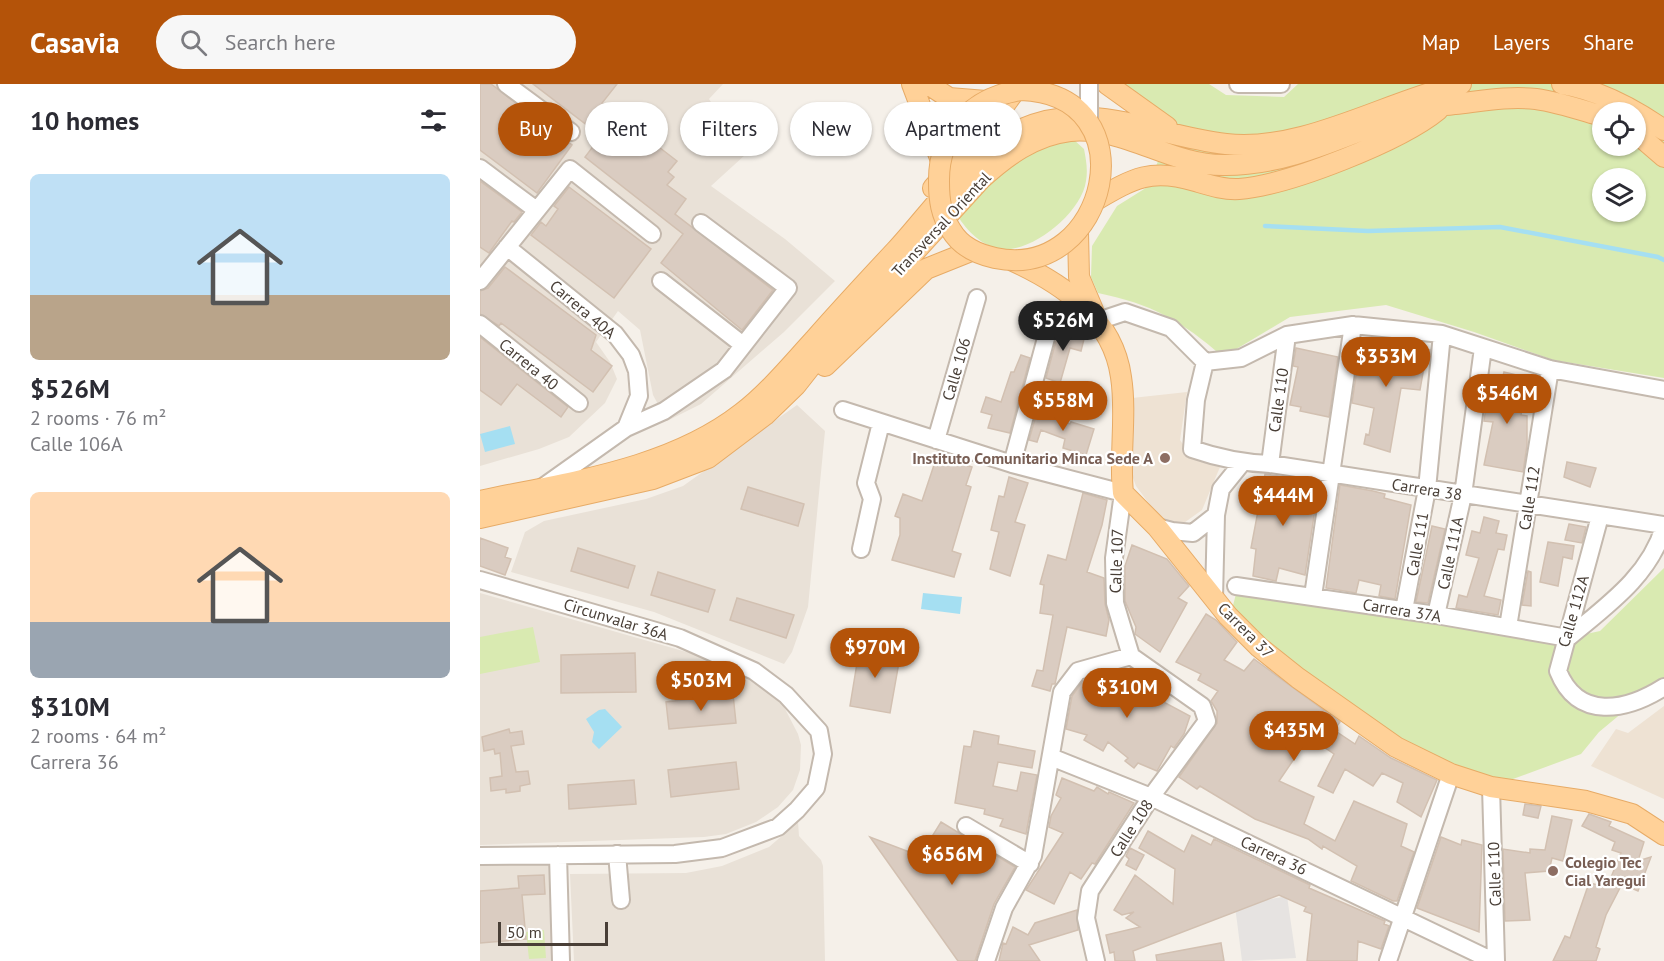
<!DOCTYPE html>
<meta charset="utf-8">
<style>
:root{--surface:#fff;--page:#f7f7f7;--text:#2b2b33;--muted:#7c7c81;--accent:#b45309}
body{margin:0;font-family:"PT Sans",sans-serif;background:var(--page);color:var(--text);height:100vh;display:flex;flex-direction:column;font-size:22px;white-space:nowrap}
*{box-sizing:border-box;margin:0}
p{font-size:20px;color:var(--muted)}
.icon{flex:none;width:33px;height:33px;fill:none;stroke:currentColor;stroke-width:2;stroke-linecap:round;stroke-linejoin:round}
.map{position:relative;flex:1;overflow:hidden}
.details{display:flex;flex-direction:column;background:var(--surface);width:480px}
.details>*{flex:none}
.banner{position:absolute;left:18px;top:18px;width:570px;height:54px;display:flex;gap:12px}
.controls{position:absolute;left:1112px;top:18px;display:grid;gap:12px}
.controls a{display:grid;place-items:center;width:54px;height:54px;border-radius:50%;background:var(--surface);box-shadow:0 2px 4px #0004;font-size:30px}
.scale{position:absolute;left:18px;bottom:15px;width:110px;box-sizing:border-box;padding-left:6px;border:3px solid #493f37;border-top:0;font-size:16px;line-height:21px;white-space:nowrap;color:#493f37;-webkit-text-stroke:4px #fff;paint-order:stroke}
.price{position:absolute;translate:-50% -51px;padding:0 14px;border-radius:21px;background:var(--accent);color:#fff;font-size:20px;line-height:39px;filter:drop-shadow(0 2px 3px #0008)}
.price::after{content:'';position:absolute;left:50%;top:36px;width:18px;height:14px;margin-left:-9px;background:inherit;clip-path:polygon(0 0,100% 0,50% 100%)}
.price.active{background:#222;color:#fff}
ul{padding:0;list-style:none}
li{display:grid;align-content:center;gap:12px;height:318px;padding:0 30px}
li span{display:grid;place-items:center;height:186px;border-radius:9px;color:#555}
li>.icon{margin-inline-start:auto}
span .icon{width:108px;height:108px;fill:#fffc;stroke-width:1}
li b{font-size:26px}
h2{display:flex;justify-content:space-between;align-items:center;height:72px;padding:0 30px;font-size:26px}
.tag{padding:0 21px;border-radius:27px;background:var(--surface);box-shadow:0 2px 4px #0004;font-size:21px;line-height:54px}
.tag.active{background:var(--accent);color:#fff}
header{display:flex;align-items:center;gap:36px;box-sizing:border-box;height:84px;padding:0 30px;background:var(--accent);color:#fff}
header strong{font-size:28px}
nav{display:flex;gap:33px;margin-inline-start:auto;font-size:21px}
.search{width:420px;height:54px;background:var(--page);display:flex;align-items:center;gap:15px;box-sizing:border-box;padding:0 21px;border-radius:33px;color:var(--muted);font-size:22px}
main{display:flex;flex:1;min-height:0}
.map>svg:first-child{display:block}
</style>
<header>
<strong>Casavia</strong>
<div class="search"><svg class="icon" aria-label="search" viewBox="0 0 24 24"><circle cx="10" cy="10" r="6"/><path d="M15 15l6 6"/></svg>Search here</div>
<nav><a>Map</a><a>Layers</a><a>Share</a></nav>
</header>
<main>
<section class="details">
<h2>10 homes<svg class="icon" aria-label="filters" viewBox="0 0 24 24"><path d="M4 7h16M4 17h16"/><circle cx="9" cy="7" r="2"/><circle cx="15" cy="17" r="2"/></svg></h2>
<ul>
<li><span style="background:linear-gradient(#bfe0f5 65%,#b9a48a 0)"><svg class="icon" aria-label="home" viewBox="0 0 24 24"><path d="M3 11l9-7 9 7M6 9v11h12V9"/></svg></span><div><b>$526M</b><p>2 rooms · 76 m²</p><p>Calle 106A</p></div></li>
<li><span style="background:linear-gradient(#ffd9b3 70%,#9aa5b1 0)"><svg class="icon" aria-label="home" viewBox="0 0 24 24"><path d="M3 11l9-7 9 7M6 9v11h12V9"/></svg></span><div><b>$310M</b><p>2 rooms · 64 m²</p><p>Carrera 36</p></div></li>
</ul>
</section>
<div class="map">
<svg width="1184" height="877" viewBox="0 0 1184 877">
<rect width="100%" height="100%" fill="#f5f0e9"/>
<!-- residential -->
<path fill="#e9e1d7" d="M0,0H243L229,15L265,71L231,102L305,155L355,197L304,248L221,320L187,337L173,311L160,246L138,227L116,258L130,278L137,295L125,319L89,353L59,365L0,382Z
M317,321L345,347L328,523L312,568L304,580L174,528L31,488L45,448L64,437L166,415L203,402Z
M0,509L224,573L275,598L303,621L318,650L321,661L320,686L313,706L298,723L276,738L246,750L224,753L0,761Z
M318,738L319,752L341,776L343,782L345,877H94L90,790L206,789L242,782L289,763Z
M69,775L74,877H0V781Z"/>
<!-- education -->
<path fill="#eee2d3" d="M707,308L700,356L711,372L740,383L722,426L701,441L691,440L679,433L656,402L652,391V314Z
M1184,622V715L1111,682L1136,645L1148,649Z"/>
<!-- green -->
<path fill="#d9eab1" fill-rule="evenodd" d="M643,0H729L746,11L804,13L818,0H1184V294L1073,276L994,248L906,221L810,233L743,273C702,237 672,220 618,209L611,193L612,162L637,122L669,102L693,35ZM1122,28H1155V62H1122ZM1122,94H1155V128H1122Z
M593,55L604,65C606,75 608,86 606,97C602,126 561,161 531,165C509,168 490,151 479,134C486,121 496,113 507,103C535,77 554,62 593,55Z
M1184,484V594L1119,648L1101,670L1011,703L916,663L751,529L756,510L1088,554L1120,547Z
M53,543L60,578L0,590V553Z
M64,846L66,874L49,875L46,848Z"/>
<!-- parking -->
<path fill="#e6e3e1" d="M807,812L816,874L762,877L755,822Z"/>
<!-- water -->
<path fill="#a5dff2" d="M30,342L35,360L5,368L0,350Z
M443,509L482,513L480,530L441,525Z
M125,625L142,643L119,665L112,658L114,648L106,635L119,626Z"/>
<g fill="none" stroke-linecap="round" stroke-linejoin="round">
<!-- stream -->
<path stroke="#a5dff2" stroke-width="4.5" d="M785,142L888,147L1020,143L1178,173L1184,176"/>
</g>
<!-- building -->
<path fill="#daccc1" stroke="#d2c0b1" stroke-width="1.5" d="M0,0H11L92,61L57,109L0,66Z
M53,0H137L122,19L197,77L188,88L194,93L187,101L206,115L195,130L293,206L262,246L181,179L203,150L105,73L121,52Z
M0,97L42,128L34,138L32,137L9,169L0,163Z
M89,103L171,165L134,214L51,151L61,138L66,142L78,125L74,122Z
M25,183L116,251L111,266L132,282L113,308L21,239L19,242L0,230V207L8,204Z
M578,238L593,242L590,251L604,255L601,267L590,264L580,299L566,294L579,246Z
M0,253L88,323L81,333L37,300L21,321L0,306Z
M881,259L897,260L896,266L933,273L935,264L950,266L949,277H945L940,306L921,304L910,368L884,360L886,350L889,351L894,324L872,319Z
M816,264L858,273L849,333L820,327L821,323L810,321L818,283L813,282Z
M541,271L550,274L530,349L508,344L512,331L501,328L506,313L521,318L531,288H534Z
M1024,288L1045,293L1041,307H1045L1041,331L1047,332V361L1043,388L1004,381L1013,338L1004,337L1009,302L1020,304Z
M558,325L590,340L591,338L614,345L606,371L583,364L585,355L561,346L557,358L549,356Z
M457,372L492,383L486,401L491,403L472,467L481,470L474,493L412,476L420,451V434L415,432L423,410L442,417Z
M1087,378L1116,384L1110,403L1084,393Z
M785,390L812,394L811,399L833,405L835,398L839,399L825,491L799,484L796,497L773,492L776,465L771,464Z
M529,393L548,399L535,438L545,441L530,492L510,485L519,448L511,446L519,412L524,413Z
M860,401L893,407L905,410L904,414L931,421L915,515L899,512L901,501L879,496L876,509L846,504Z
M268,403L324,420L318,442L261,425Z
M603,409L627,416L622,441L607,488L624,494L625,520L629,536L626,552L587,543L575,600H572L570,607L552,602L557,586L563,587L573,531L560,529L564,501L560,500L568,471L586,476Z
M1004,433L1019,437L1016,449L1027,451L1024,466L1018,465L1004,512L1021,516L1018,531L976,524L979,511L987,513L999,474L986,471L992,447L1000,449Z
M1089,440L1106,443L1102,459L1085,456Z
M952,442L965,445L948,519L936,518Z
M0,454L28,464L25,473L31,475L25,491L0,482Z
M1068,458L1094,462L1092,475L1083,473L1078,502L1060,498Z
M652,461L687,475L709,502L698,514L707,519L680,568L655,550L656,543L645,517V482Z
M98,464L155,482L148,504L91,487Z
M1048,487L1051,488V522L1042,521Z
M178,488L235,506L228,528L171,511Z
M257,514L314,531L306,554L250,536Z
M726,530L736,536L757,558L744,576L764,587L774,575L860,638L854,646L875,660L879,652L911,674L957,696L941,733L917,718L923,699L902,689L893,702L865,685L853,709L838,702L854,670L829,653L799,697L834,713L824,740L855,757L874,717L927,740L921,762L934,768L917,817H913L871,797L877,782L843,762L842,765L828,755L775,735L720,702L717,705L699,693L737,639V627L731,617L738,607L718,596L721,590L696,578Z
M380,561L421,567L410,629L370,622Z
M155,569L156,608L81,609V571Z
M631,589L643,592L646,589L666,602L669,597L681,606L676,614L710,632L704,650L694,664L691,662L677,687L658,679L654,684L645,677L648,674L628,658L623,667L604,656L607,651L586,645L592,612L603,597L612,599L617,592Z
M253,610L256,639L189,645L186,618Z
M29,645L30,649L42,647L44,660L31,662L36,688L48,687L50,700L40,702V707L26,709V705L11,707L10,694L22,692L20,669L15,670L14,665L4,667L2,653Z
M494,647L519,652L518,660L555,667L552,684L518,678L513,702L537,707L541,688L557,691L546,750L520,742L523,735L504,730L505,725L475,719L484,662L491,663Z
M256,678L259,705L191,713L188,686Z
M582,694L614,707L617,703L628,710L629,708L654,719L615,780L612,779L601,795L590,788L574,820L546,806L583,749L569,743L571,732L581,714L576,711Z
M154,696L156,720L89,725L88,701Z
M1045,720L1061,722L1058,734L1043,731Z
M1109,730L1131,738L1129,742L1164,758L1158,777L1171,773L1158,807L1142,800L1126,831L1116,863L1120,865L1116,877H1073L1085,852L1090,854L1109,799L1127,803L1141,769L1132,766L1135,758L1102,742Z
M1072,732L1092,736L1083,777L1072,774L1069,787L1045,789L1050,836L1025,837L1023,765L1050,769V765L1065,766Z
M461,738L535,783L514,820L495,877H478L390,753L440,772Z
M668,747L704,768L712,751L731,761L734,755L830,801L829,804L905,837L904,840L909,842L901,865L878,857L877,877H827L832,830L824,827L826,823L799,811L653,867L655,877H635L634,868L630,869L626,851L660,843L646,834L654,828L642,831L634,826L655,791L693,820L695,785L659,764Z
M961,753L981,761L982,756L1002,761L999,848L937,824Z
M650,764L664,771L656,786L646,781L649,775L646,772Z
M64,791L65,810L42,811L46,855L0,859V807L39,804L38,792Z
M597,826L598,846L549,861L560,877H519L523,859L526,860L533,843L548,851L555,839Z
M741,859L744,877H677L676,871Z"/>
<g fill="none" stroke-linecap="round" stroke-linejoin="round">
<defs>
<path id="minor" d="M26,0L91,48
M758,0H801
M0,84L55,125
M27,163L135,250L151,271L157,287L159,312L146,344L63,403
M0,197L90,85L172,150
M181,197L263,261
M618,237L645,228L691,244L725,278
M0,240L99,319
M725,278L716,316L712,365C738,374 762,379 790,380L1184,441
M725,278L761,274L807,251L873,241L962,250L1070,285L1184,306
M363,326L532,380L643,409L634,474L635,519L651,572
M146,344L184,327L244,286L308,204L221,139
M456,356L497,214
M532,380L569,243
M790,380L807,251
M1120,432L1078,587C1098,637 1146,627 1184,603
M677,443L692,447L713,449L736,431
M381,465L392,415L386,399L401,339
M0,496L200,554L274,587L306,611L339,647L343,670L336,704L317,726L298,743L242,764L195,770L0,772
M756,502L956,531L1088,554
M833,512L873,241
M734,514L736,431L741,405L762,379
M924,526L947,405L962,250
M956,531L983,411L1003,264
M1028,543L1070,285
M1088,554C1126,522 1169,493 1184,443
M571,673L671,713L1013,877
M1011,703L1016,877
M486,742L550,780
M137,770L141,816
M78,771L81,877
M506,877L524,824L553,772L582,608L598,587L651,572
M616,877L606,834L610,807L671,713L727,637L722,622L651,572
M908,877L971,690"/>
<path id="major" d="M432,0L460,74
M448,0L469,14L506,17
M627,0L687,43
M1082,0C1118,6 1154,25 1184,46
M1155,48L1184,73
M453,104L518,30L540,0
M616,116C654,94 671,84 715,97C729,101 744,106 759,105C809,101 920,57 958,26
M598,148L599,193L613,226
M533,177C583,200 633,234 641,293C647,331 639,371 643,409L677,443L748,532L779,563L818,594L916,663L971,690L1011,703L1106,717L1152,730L1184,751
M345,282L446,185L491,167
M0,417C88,398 189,386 262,329C289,308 311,281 334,256C361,225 390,194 418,164C451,128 492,69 535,48C609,12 672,52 746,60C823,69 907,17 981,0
M0,434L173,395L228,374L285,331L316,301L331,282L500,96C525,73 554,51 590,47C645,42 689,81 743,81C813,82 874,46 939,25C950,22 963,22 975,20C1002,17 1028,12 1056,15C1078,18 1101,26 1122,32"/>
</defs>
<!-- minor casing -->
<use href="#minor" stroke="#c4b9ae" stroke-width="20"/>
<!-- major casing -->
<use href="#major" stroke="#e7ab66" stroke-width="22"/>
<!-- minor -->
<use href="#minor" stroke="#fff" stroke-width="16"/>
<!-- major -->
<use href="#major" stroke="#ffd198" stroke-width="20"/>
<defs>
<path id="minor-bridge" d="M609,0V37"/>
<path id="major-bridge" d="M541,6C671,10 628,198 515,174C497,170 481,163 471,146C461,131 459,116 459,98C458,48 493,13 541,6Z"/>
</defs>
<!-- minor-bridge casing -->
<use href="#minor-bridge" stroke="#c4b9ae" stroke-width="20" stroke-linecap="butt"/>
<!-- major-bridge casing -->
<use href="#major-bridge" stroke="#e7ab66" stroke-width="22" stroke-linecap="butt"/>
<!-- minor-bridge -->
<use href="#minor-bridge" stroke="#fff" stroke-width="16"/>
<!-- major-bridge -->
<use href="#major-bridge" stroke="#ffd198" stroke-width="20"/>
</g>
<!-- markers -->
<g fill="#8d6e63" stroke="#fff" stroke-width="2">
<circle cx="685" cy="374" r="6"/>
<circle cx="1073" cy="787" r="6"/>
</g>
<g text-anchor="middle" stroke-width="4.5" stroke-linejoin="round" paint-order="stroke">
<!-- street labels -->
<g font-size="16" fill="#493f37" stroke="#fff">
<text transform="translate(461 140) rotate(-47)" y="6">Transversal Oriental</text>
<text transform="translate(103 225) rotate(40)" y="6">Carrera 40A</text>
<text transform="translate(49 280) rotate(39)" y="6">Carrera 40</text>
<text transform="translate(476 285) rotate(-74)" y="6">Calle 106</text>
<text transform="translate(798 316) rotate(-82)" y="6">Calle 110</text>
<text transform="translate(947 405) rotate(9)" y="6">Carrera 38</text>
<text transform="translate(1049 414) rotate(-81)" y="6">Calle 112</text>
<text transform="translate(937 460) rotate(-80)" y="6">Calle 111</text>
<text transform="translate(970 469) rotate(-78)" y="6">Calle 111A</text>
<text transform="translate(636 477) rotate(-88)" y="6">Calle 107</text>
<text transform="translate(922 526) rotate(9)" y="6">Carrera 37A</text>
<text transform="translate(1093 527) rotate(-74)" y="6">Calle 112A</text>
<text transform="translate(136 535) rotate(17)" y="6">Circunvalar 36A</text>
<text transform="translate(766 546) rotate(45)" y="6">Carrera 37</text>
<text transform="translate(651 744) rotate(-57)" y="6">Calle 108</text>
<text transform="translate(794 771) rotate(25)" y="6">Carrera 36</text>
<text transform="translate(1014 790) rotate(-92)" y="6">Calle 110</text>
</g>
<!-- education labels -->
<g font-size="16" font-weight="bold" fill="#785e54" stroke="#fff" text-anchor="end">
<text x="673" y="380">Instituto Comunitario Minca Sede A</text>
<text x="1085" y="784" text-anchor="start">Colegio Tec<tspan x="1085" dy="18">Cial Yaregui</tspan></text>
</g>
</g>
</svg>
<div class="controls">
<a><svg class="icon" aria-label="locate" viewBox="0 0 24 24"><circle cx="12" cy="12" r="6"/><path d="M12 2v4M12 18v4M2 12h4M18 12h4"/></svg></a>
<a><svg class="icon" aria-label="layers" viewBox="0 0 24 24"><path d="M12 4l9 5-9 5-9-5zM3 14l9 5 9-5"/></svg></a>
</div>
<div class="scale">50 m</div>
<b class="price active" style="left:583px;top:268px">$526M</b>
<b class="price" style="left:906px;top:304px">$353M</b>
<b class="price" style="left:1027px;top:341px">$546M</b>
<b class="price" style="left:583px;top:348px">$558M</b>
<b class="price" style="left:803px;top:443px">$444M</b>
<b class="price" style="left:395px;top:595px">$970M</b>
<b class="price" style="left:221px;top:628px">$503M</b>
<b class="price" style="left:647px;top:635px">$310M</b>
<b class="price" style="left:814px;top:678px">$435M</b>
<b class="price" style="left:472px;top:802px">$656M</b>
<div class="banner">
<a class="tag active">Buy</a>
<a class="tag">Rent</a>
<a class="tag">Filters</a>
<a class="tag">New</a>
<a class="tag">Apartment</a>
</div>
</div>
</main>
